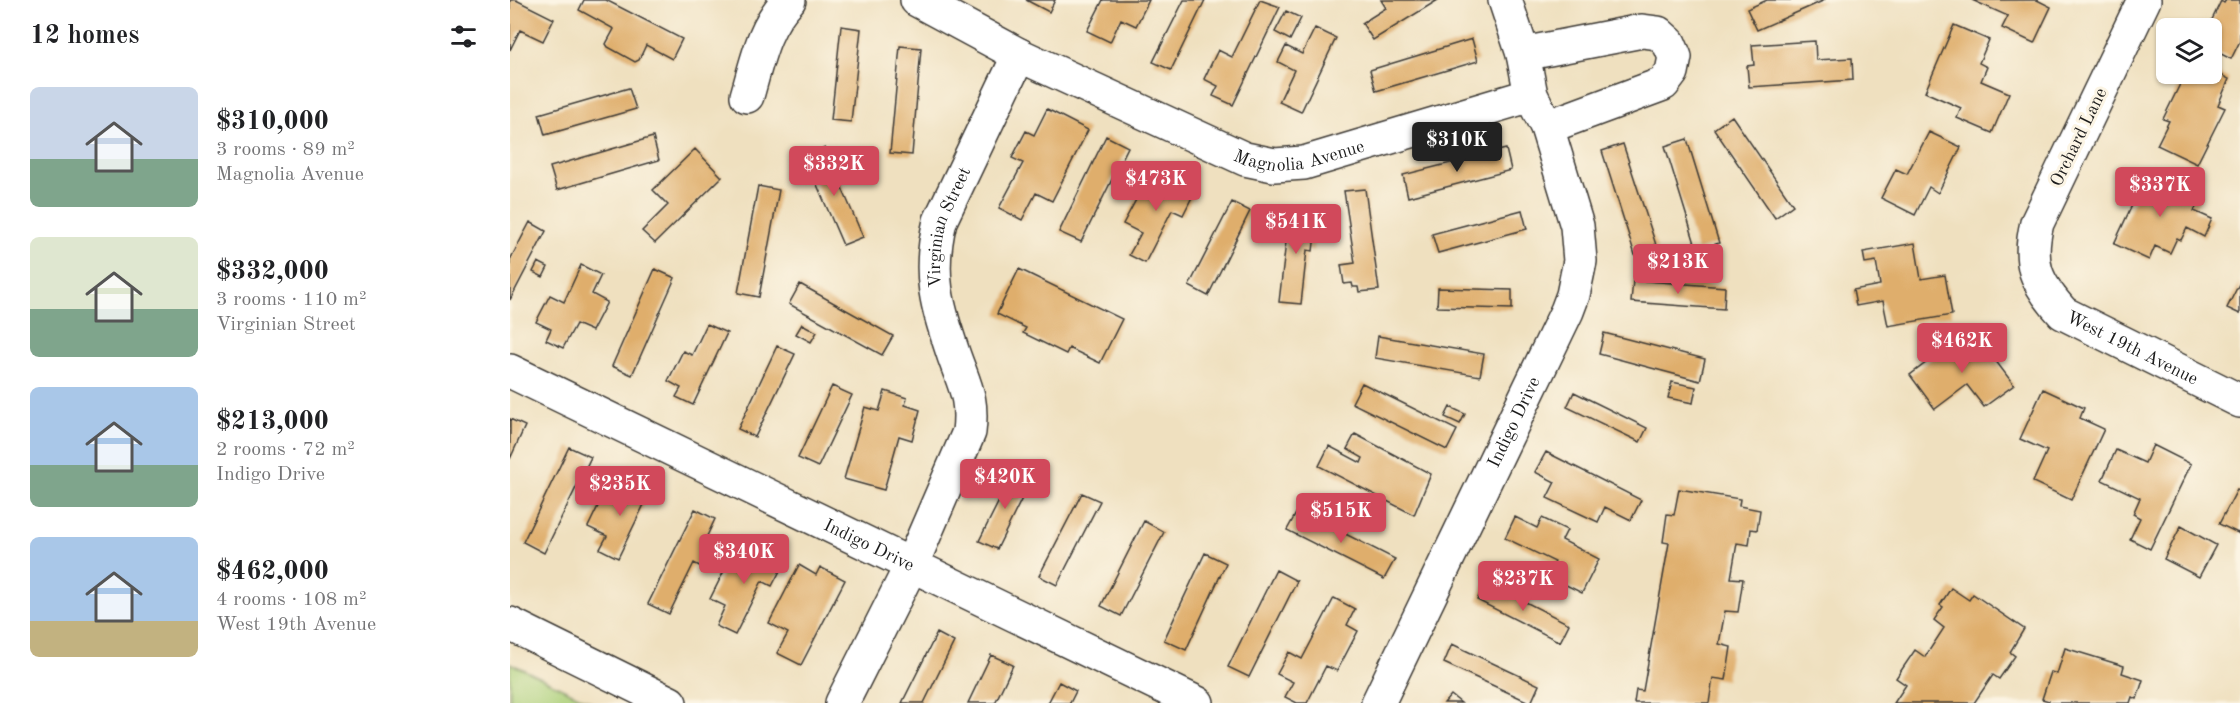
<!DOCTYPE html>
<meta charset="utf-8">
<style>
:root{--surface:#fff;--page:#f2f2f2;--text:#202124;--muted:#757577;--accent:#d1495b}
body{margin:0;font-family:"Old Standard TT",serif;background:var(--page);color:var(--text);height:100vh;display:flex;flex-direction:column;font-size:22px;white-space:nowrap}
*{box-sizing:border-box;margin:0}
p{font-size:20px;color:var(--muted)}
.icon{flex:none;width:33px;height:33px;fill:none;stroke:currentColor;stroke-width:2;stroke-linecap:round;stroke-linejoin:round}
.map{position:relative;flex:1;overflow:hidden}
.sheet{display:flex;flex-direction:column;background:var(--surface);width:510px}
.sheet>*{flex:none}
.fabs{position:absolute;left:1646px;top:18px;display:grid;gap:12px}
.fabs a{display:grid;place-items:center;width:66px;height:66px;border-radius:9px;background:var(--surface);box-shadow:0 2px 4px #0004;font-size:30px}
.price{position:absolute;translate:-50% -51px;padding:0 14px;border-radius:6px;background:var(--accent);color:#fff;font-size:20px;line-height:39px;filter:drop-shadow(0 2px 3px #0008)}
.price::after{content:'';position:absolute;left:50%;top:36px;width:18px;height:14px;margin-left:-9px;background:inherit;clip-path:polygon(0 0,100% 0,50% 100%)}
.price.current{background:#222;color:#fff}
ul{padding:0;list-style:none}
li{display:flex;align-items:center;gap:18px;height:150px;padding:0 30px}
li span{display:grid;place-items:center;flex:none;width:168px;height:120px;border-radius:9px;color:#555}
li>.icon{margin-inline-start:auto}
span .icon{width:72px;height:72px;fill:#fffc;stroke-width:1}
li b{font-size:26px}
h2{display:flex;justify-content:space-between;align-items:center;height:72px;padding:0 30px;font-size:26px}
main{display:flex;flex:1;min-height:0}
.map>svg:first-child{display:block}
</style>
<main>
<section class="sheet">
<h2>12 homes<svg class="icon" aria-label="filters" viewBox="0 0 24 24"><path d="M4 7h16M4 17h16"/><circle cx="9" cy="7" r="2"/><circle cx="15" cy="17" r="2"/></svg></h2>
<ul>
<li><span style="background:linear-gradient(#c9d6e8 60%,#7fa58c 0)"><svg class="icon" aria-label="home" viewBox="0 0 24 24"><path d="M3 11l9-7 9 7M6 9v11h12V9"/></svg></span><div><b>$310,000</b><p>3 rooms · 89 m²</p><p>Magnolia Avenue</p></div></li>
<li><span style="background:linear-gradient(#dfe7d0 60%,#7fa58c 0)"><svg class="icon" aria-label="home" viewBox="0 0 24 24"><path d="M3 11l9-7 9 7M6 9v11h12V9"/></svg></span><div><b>$332,000</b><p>3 rooms · 110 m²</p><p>Virginian Street</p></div></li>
<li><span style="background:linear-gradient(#a9c7e8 65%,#7fa58c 0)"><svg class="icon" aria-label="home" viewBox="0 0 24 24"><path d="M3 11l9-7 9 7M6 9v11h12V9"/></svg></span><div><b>$213,000</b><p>2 rooms · 72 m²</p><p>Indigo Drive</p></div></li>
<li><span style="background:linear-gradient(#a9c7e8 70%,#c2b280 0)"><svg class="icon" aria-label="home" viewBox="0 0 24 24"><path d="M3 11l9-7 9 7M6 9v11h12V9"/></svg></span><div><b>$462,000</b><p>4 rooms · 108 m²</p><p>West 19th Avenue</p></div></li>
</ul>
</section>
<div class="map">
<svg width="1730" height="703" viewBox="0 0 1730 703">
<rect width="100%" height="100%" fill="#fcf5e5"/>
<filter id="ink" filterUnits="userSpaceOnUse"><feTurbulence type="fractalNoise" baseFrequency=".0167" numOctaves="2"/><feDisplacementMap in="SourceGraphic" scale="12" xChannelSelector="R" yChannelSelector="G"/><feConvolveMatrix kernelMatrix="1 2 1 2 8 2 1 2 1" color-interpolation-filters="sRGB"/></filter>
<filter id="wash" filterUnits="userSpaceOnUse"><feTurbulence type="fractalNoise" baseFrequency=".008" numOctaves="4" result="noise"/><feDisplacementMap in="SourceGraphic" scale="24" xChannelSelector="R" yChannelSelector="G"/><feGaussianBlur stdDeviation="1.35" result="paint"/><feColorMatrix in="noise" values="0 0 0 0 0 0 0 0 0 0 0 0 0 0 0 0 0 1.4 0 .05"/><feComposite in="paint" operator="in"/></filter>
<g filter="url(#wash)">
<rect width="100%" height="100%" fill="#efe0bf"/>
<!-- green -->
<path fill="#acd07a" stroke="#64764b" stroke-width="1.5" d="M0,663L83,703H0Z"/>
<g id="blocks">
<!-- building -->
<path fill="#dfae6c" d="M0,0H6L44,19L33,41L10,30L0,50Z
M74,0H96L172,39L162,59L136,45L129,60L125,62L98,47L96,44L104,29L69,10Z
M516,0H545L539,12Z
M593,0H639L626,26L611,19L600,42L577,31Z
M674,0H695L661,70L643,62Z
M750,0L770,7L723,105L703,96L708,86L694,79L708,50L722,57Z
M871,0H928L863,40L852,23L876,8Z
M1257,0H1315L1247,30L1237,9Z
M1462,0H1527L1541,7L1524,43L1492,28L1498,16Z
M1716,0H1730V41L1721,59L1701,49V28H1698L1711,1L1714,3Z
M776,11L791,18L780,40L765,32Z
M1444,25L1479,40L1469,63L1477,67L1471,81L1499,93L1482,133L1447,118L1451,108L1415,92Z
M331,26L351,29L341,122L321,120Z
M805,28L826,38L791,112L769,102L784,70L768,62L776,46L792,54Z
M962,39L968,61L866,91L860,70Z
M1305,41L1306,60L1342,58L1343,80L1239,87L1237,66L1244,65L1242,45Z
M390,46L411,48L402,155L380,153Z
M1701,70L1719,79L1708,105L1715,108L1687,164L1647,145L1659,121L1653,119L1675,74H1701Z
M119,88L126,109L35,135L29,114Z
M537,109L578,130L542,201L526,193L512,220L489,208L513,163L502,158L516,131L524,135Z
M1222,116L1283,205L1265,218L1204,129Z
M1419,132L1451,147L1428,193L1419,187L1405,215L1371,198L1386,169L1397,174Z
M596,136L618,147L571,242L549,232Z
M143,137L149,160L47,190L40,167Z
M1177,139L1209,243L1187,250L1155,146Z
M1113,144L1147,248L1125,255L1092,151Z
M315,148L353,237L333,245L295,157Z
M185,149L212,177L145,243L132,231L158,205L143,190Z
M996,149L1001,170L898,197L893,175Z
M658,169L676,178L672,187L684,193L673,215L662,210L635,263L619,255L631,233L613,224L635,183L648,189Z
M1637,173L1691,198L1684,211L1702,219L1694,237L1677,228L1671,240L1667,238L1660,253L1645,246L1639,260L1604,244Z
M248,186L269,190L249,297L228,293Z
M855,189L869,290L849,292L848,287H843L842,283L834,284L831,265L845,263L834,191Z
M722,202L740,211L698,296L679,286Z
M780,207L802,210L800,225L806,226L803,251L797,250L791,304L769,302Z
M1012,210L1017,229L928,253L922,234Z
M20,222L36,231L0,300V260Z
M1405,243L1411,279L1435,275L1442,315L1378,326L1373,301L1346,306L1343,290L1370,285L1366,261L1355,263L1353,252Z
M28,262L38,267L33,277L23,272Z
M71,265L91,275L82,294L97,302L82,331L66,324L53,348L36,340L41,329L26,322L40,295L54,302Z
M145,269L165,278L122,375L102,366Z
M509,269L612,319L590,363L559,348L556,354L513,333L516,328L487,314Z
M1123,280L1215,287L1214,309L1121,302Z
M1730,282V314L1717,308Z
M290,284L383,336L372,355L279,304Z
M928,288L1002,290V309L927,307Z
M197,324L217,333L183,405L166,397L171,388L158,381L173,351L182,355Z
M292,324L307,332L301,342L286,334Z
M1094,333L1195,359L1190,381L1089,354Z
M1454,334L1468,353L1476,348L1504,385L1474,407L1457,385L1425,409L1400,375Z
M868,336L974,354L970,376L865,358Z
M267,346L285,354L245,437L228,429Z
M1162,382L1186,387L1183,403L1158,398Z
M852,383L947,430L937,450L842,403Z
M322,386L342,395L308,467L288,458Z
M1533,389L1574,408L1570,418L1594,429L1561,500L1523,482L1537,451L1510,439Z
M375,391L397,398L395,405L410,410L402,440L389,436L374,490L334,479L355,407L369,411Z
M1064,392L1137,428L1130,442L1057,407Z
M940,407L955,414L950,424L935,417Z
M0,419L15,426L0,459Z
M845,434L921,474L904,515L809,466L819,446L851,463L853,458L837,449Z
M1643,445L1681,464L1640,549L1620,539L1630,518L1623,514L1630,498L1592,480L1606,450L1635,463Z
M59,447L81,457L34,553L13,542Z
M1036,452L1131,500L1121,520L1095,507L1088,522L1037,498L1045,482L1025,472Z
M504,471L521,480L487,549L469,541Z
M123,477L143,486L108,558L90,549L97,536L78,527L92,498L109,506Z
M1169,489L1230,499L1229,506L1250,510L1247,530L1241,529L1239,545L1227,543L1221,578L1233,579L1228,612L1215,611L1209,644L1221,647L1216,680L1203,678L1199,703H1124L1126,690L1133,691L1159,543L1153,542L1157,514L1164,515Z
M1727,490L1730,491V534L1709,524Z
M572,493L590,501L547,585L529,576Z
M185,509L205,519L197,536L210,543L197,570L184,563L159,614L138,604Z
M788,510L885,559L874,579L777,530Z
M1005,517L1027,528L1032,518L1057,530L1052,540L1089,559L1072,593L1038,576L1045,562L995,538Z
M634,521L654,532L611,616L591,606Z
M1671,526L1706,545L1689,577L1654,559Z
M248,540L268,549L262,562L272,567L262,586L252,581L225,635L206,626L215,606L200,599L222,555L238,562Z
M695,553L716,563L676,650L654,640Z
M289,565L306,575L310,567L335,580L291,665L267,653L278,633L259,623Z
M766,570L787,581L739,677L718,667Z
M976,582L1059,624L1050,642L967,600Z
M1441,588L1459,600L1463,594L1514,629L1500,652L1505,656L1489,679L1483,675L1464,703H1384L1396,685L1386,678L1405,650L1415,657L1434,628L1424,620L1433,607L1430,605Z
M824,598L845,609L837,625L848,631L827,671L816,666L797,703H787L775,697L783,682L767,674L779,652L792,659Z
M427,633L444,642L414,703H392Z
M942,644L1029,685L1021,703L934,663Z
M1555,648L1614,666L1612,673L1633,680L1627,699L1622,697L1620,703H1538L1539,701L1532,699L1541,672L1547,674Z
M481,655L503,665L485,703H458Z
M549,682L566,691L560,703H538Z
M941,695L951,703H934Z"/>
</g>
</g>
<g filter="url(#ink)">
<use href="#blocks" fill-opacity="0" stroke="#3c3934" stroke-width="1.5"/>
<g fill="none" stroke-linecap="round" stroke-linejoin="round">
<defs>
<g id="minor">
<path id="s1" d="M407,0L509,55L735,159L764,165L794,163L1021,95"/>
<path id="s2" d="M1634,0L1527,223C1517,264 1526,283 1553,313L1730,401"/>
<path d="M1013,54L1132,31L1148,33L1159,43L1165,57L1162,72L1153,84L1037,127"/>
<path d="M237,96C247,62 253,26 279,0"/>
<path id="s3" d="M0,371L687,703"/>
<path id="s4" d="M332,703L401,566L459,432C463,398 455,387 444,356C427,305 417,275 430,221L509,55"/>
<path id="s5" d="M868,703L1057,311L1063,295L1070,261L1067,226L1037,127L1021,95L1013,54L995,0"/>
</g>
<path id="major" d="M0,624L160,703"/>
</defs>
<!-- minor casing -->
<use href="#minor" stroke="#3c3934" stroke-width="36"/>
<!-- major casing -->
<use href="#major" stroke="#3c3934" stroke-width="36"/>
<!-- minor -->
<use href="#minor" stroke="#fff" stroke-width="33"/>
<!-- major -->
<use href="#major" stroke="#fff" stroke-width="33"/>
</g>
</g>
<g text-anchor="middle" stroke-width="6" stroke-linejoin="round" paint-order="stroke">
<!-- street labels -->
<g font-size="18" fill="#1c1c1c" stroke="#fcf5e5">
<text transform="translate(1568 137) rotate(-64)" y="6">Orchard Lane</text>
<text dy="6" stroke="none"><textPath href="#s1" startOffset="420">Magnolia Avenue</textPath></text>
<text dy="6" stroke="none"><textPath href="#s4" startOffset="512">Virginian Street</textPath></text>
<text dy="6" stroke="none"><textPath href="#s2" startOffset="424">West 19th Avenue</textPath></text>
<text dy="6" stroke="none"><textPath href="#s5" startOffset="312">Indigo Drive</textPath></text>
<text dy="6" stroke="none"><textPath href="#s3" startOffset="399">Indigo Drive</textPath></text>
</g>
</g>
</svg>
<div class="fabs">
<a><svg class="icon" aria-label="layers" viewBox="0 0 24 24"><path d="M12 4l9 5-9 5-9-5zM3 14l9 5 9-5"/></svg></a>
</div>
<b class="price current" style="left:947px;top:173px">$310K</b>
<b class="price" style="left:324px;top:197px">$332K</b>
<b class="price" style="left:646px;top:212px">$473K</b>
<b class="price" style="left:1650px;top:218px">$337K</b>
<b class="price" style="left:786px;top:255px">$541K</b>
<b class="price" style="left:1168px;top:295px">$213K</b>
<b class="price" style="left:1452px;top:374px">$462K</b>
<b class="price" style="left:495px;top:510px">$420K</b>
<b class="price" style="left:110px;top:517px">$235K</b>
<b class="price" style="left:831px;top:544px">$515K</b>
<b class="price" style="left:234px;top:585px">$340K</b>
<b class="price" style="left:1013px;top:612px">$237K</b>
</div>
</main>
